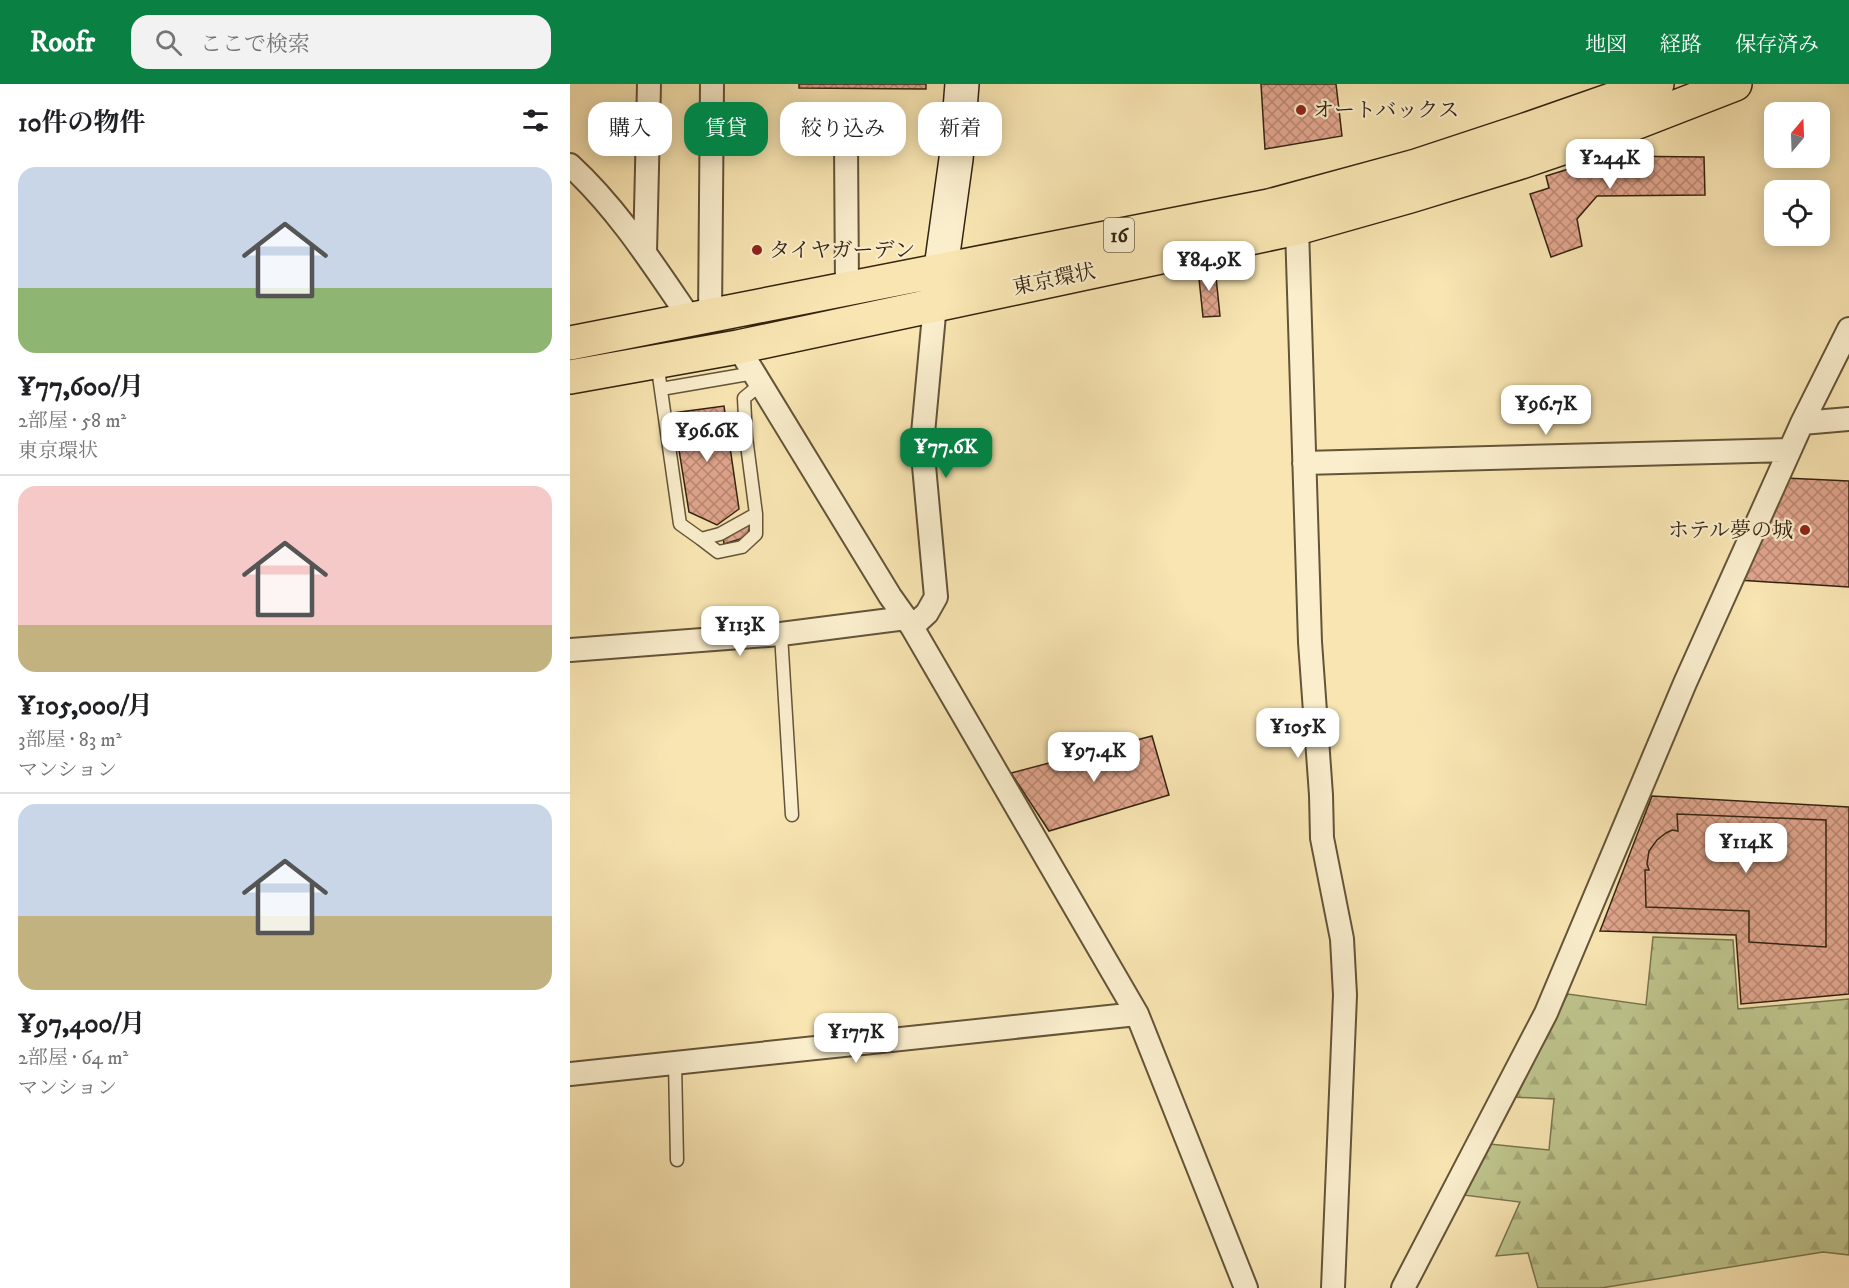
<!DOCTYPE html>
<html lang="ja">
<meta charset="utf-8">
<style>
:root{--surface:#fff;--page:#f2f2f2;--text:#202124;--muted:#757577;--line:#e0e0e0;--accent:#0b8043}
body{margin:0;font-family:"IM FELL DW Pica","Noto Serif JP",serif;background:var(--page);color:var(--text);height:100vh;display:flex;flex-direction:column;font-size:22px;white-space:nowrap}
*{box-sizing:border-box;margin:0}
p{font-size:20px;color:var(--muted)}
.icon{flex:none;width:33px;height:33px;fill:none;stroke:currentColor;stroke-width:2;stroke-linecap:round;stroke-linejoin:round}
.map{position:relative;flex:1;overflow:hidden}
.details{display:flex;flex-direction:column;background:var(--surface);width:570px}
.details>*{flex:none}
.top-card{position:absolute;left:18px;top:18px;width:570px;height:54px;display:flex;gap:12px}
.needle{width:39px;rotate:19deg}
.controls{position:absolute;left:1194px;top:18px;display:grid;gap:12px}
.controls a{display:grid;place-items:center;width:66px;height:66px;border-radius:12px;background:var(--surface);box-shadow:0 3px 15px #0003;font-size:30px}
.price{position:absolute;translate:-50% -51px;padding:0 14px;border-radius:12px;background:#fff;color:#222;font-size:20px;line-height:39px;filter:drop-shadow(0 2px 3px #0008)}
.price::after{content:'';position:absolute;left:50%;top:36px;width:18px;height:14px;margin-left:-9px;background:inherit;clip-path:polygon(0 0,100% 0,50% 100%)}
.price.selected{background:var(--accent);color:#fff}
ul{padding:0;list-style:none}
li{display:grid;align-content:center;gap:12px;height:318px;padding:0 18px}
li+li{border-top:2px solid var(--line)}
li span{display:grid;place-items:center;height:186px;border-radius:18px;color:#555}
li>.icon{margin-inline-start:auto}
span .icon{width:108px;height:108px;fill:#fffc;stroke-width:1}
li b{font-size:26px}
h2{display:flex;justify-content:space-between;align-items:center;height:72px;padding:0 18px;font-size:26px}
.chip{padding:0 21px;border-radius:18px;background:var(--surface);box-shadow:0 3px 15px #0003;font-size:21px;line-height:54px}
.chip.selected{background:var(--accent);color:#fff}
header{display:flex;align-items:center;gap:36px;box-sizing:border-box;height:84px;padding:0 30px;background:var(--accent);color:#fff}
header strong{font-size:28px}
nav{display:flex;gap:33px;margin-inline-start:auto;font-size:21px}
.search{width:420px;height:54px;background:var(--page);display:flex;align-items:center;gap:15px;box-sizing:border-box;padding:0 21px;border-radius:18px;color:var(--muted);font-size:22px}
main{display:flex;flex:1;min-height:0}
.map>svg:first-child{display:block}
</style>
<header>
<strong>Roofr</strong>
<div class="search"><svg class="icon" aria-label="search" viewBox="0 0 24 24"><circle cx="10" cy="10" r="6"/><path d="M15 15l6 6"/></svg>ここで検索</div>
<nav><a>地図</a><a>経路</a><a>保存済み</a></nav>
</header>
<main>
<section class="details">
<h2>10件の物件<svg class="icon" aria-label="filters" viewBox="0 0 24 24"><path d="M4 7h16M4 17h16"/><circle cx="9" cy="7" r="2"/><circle cx="15" cy="17" r="2"/></svg></h2>
<ul>
<li><span style="background:linear-gradient(#c9d6e8 65%,#8fb573 0)"><svg class="icon" aria-label="home" viewBox="0 0 24 24"><path d="M3 11l9-7 9 7M6 9v11h12V9"/></svg></span><div><b>¥77,600/月</b><p>2部屋 · 58 m²</p><p>東京環状</p></div></li>
<li><span style="background:linear-gradient(#f6c9c9 75%,#c2b280 0)"><svg class="icon" aria-label="home" viewBox="0 0 24 24"><path d="M3 11l9-7 9 7M6 9v11h12V9"/></svg></span><div><b>¥105,000/月</b><p>3部屋 · 83 m²</p><p>マンション</p></div></li>
<li><span style="background:linear-gradient(#c9d6e8 60%,#c2b280 0)"><svg class="icon" aria-label="home" viewBox="0 0 24 24"><path d="M3 11l9-7 9 7M6 9v11h12V9"/></svg></span><div><b>¥97,400/月</b><p>2部屋 · 64 m²</p><p>マンション</p></div></li>
</ul>
</section>
<div class="map">
<svg width="1279" height="1204" viewBox="0 0 1279 1204">
<defs>
<pattern id="forest-firs" width="22" height="20" patternUnits="userSpaceOnUse" patternTransform="scale(1.5)"><rect width="22" height="20" fill="#bec48c"/><path d="M5 1l3.5 6h-7zM16 11l3.5 6h-7z" fill="#a4a878"/></pattern>
<pattern id="building-cross-hatch" width="8" height="8" patternUnits="userSpaceOnUse" patternTransform="scale(1.5)"><rect width="8" height="8" fill="#e1a58d"/><path d="M0 0l8 8M0 8l8-8" fill="none" stroke="#b78672"/></pattern>
</defs>
<rect width="100%" height="100%" fill="#f8e5b2"/>
<filter id="stains"><feTurbulence type="fractalNoise" baseFrequency=".00333" numOctaves="4"/><feColorMatrix values="0 0 0 0 .2 0 0 0 0 .09 0 0 0 0 .02 0 0 0 .5 -.17"/></filter>
<radialGradient id="worn" r=".72"><stop offset=".6" stop-color="#630" stop-opacity="0"/><stop offset="1" stop-color="#630" stop-opacity=".3"/></radialGradient>
<!-- forest -->
<path fill="url(#forest-firs)" stroke="#78744e" stroke-width="1.5" d="M1083,853L1163,856L1168,925L1279,915V1171L1253,1168L1031,1204H968L958,1169L926,1172L950,1118L893,1111L920,1060L979,1066L984,1015L942,1013L998,910L1076,921Z"/>
<!-- building -->
<path fill="url(#building-cross-hatch)" stroke="#332310" stroke-width="1.5" d="M229,0H356V5L229,4Z
M691,0H766L772,52L695,65Z
M1040,72L1134,73L1135,111L1027,112L1007,135L1012,162L981,173L960,110L979,104L976,92Z
M645,183L650,232L633,233L628,185Z
M154,322L169,425L147,441L119,428L103,329Z
M1215,394L1279,397V503L1168,496Z
M181,439L177,453L154,460L153,453Z
M582,652L599,711L479,747L441,689Z
M1082,712L1279,723V910L1171,920L1166,851L1030,847Z
M1107,730L1256,736V863L1179,858V827L1076,823L1075,786H1079L1077,780L1079,767L1087,756L1096,749L1102,746L1108,747Z"/>
<g fill="none" stroke-linecap="round" stroke-linejoin="round">
<defs>
<path id="lane" d="M87,278L110,440L131,455L150,450L186,430L176,353L174,314L191,300
M91,305L184,289
M131,455L148,468L172,463L186,450V430
M211,550L222,731
M105,979L107,1076"/>
<path id="street" d="M276,59L277,204
M0,81C48,125 84,182 121,236
M727,144L740,558L751,711L752,754L772,855L775,911L763,1204
M75,168L79,0
M140,233L142,0
M168,263L320,512L342,543L567,930L676,1204
M1232,339L1279,335
M734,379L1219,366
M342,543L357,529L366,513L352,360L365,220
M0,566L211,550L336,534
M0,990L567,930
M833,1204L976,929L1115,599L1232,339L1279,245"/>
<path id="secondary" d="M367,213L386,75L392,0"/>
<path id="highway" d="M0,259L699,122L846,82L955,46L1087,0
M0,293L168,263L727,144L840,112L948,79L1057,42L1165,0"/>
</defs>
<!-- lane casing -->
<use href="#lane" stroke="#645438" stroke-width="15"/>
<!-- street casing -->
<use href="#street" stroke="#645438" stroke-width="26"/>
<!-- secondary casing -->
<use href="#secondary" stroke="#332310" stroke-width="36"/>
<!-- highway casing -->
<use href="#highway" stroke="#332310" stroke-width="36"/>
<!-- lane -->
<use href="#lane" stroke="#faeecd" stroke-width="12"/>
<!-- street -->
<use href="#street" stroke="#faeecd" stroke-width="22"/>
<!-- secondary -->
<use href="#secondary" stroke="#faeecd" stroke-width="33"/>
<!-- highway -->
<use href="#highway" stroke="#f8e5b2" stroke-width="33"/>
</g>
<!-- markers -->
<g fill="#8f2418" stroke="#faeecd" stroke-width="2">
<circle cx="731" cy="26" r="6"/>
<circle cx="187" cy="166" r="6"/>
<circle cx="1235" cy="446" r="6"/>
</g>
<g text-anchor="middle" stroke-width="4.5" stroke-linejoin="round" paint-order="stroke">
<!-- shield labels -->
<rect fill="#faeecd" stroke="#6f6049" stroke-width="1.5" x="534" y="134" width="30" height="34" rx="4.5"/>
<g font-size="20" font-weight="bold" fill="#332310">
<text x="549" y="158">16</text>
</g>
<!-- poi labels -->
<g font-size="21" fill="#332310" stroke="#faeecd" text-anchor="start">
<text x="743" y="33">オートバックス</text>
<text x="199" y="173">タイヤガーデン</text>
<text x="1223" y="453" text-anchor="end">ホテル夢の城</text>
</g>
<!-- street labels -->
<g font-size="21" fill="#332310" stroke="#faeecd">
<text transform="translate(484 195) rotate(-12)" y="7">東京環状</text>
</g>
</g>
<rect width="100%" height="100%" filter="url(#stains)"/>
<rect width="100%" height="100%" fill="url(#worn)"/>
</svg>
<div class="controls">
<a><svg class="needle" viewBox="-14 -14 28 28"><path d="M0-13l5 13h-10z" fill="#e53935"/><path d="M0 13l5-13h-10z" fill="#757577"/></svg></a>
<a><svg class="icon" aria-label="locate" viewBox="0 0 24 24"><circle cx="12" cy="12" r="6"/><path d="M12 2v4M12 18v4M2 12h4M18 12h4"/></svg></a>
</div>
<b class="price" style="left:1040px;top:106px">¥244K</b>
<b class="price" style="left:639px;top:208px">¥84.9K</b>
<b class="price" style="left:976px;top:352px">¥96.7K</b>
<b class="price" style="left:137px;top:379px">¥96.6K</b>
<b class="price selected" style="left:376px;top:395px">¥77.6K</b>
<b class="price" style="left:170px;top:573px">¥113K</b>
<b class="price" style="left:728px;top:675px">¥105K</b>
<b class="price" style="left:524px;top:699px">¥97.4K</b>
<b class="price" style="left:1176px;top:790px">¥114K</b>
<b class="price" style="left:286px;top:980px">¥177K</b>
<div class="top-card">
<a class="chip">購入</a>
<a class="chip selected">賃貸</a>
<a class="chip">絞り込み</a>
<a class="chip">新着</a>
</div>
</div>
</main>
